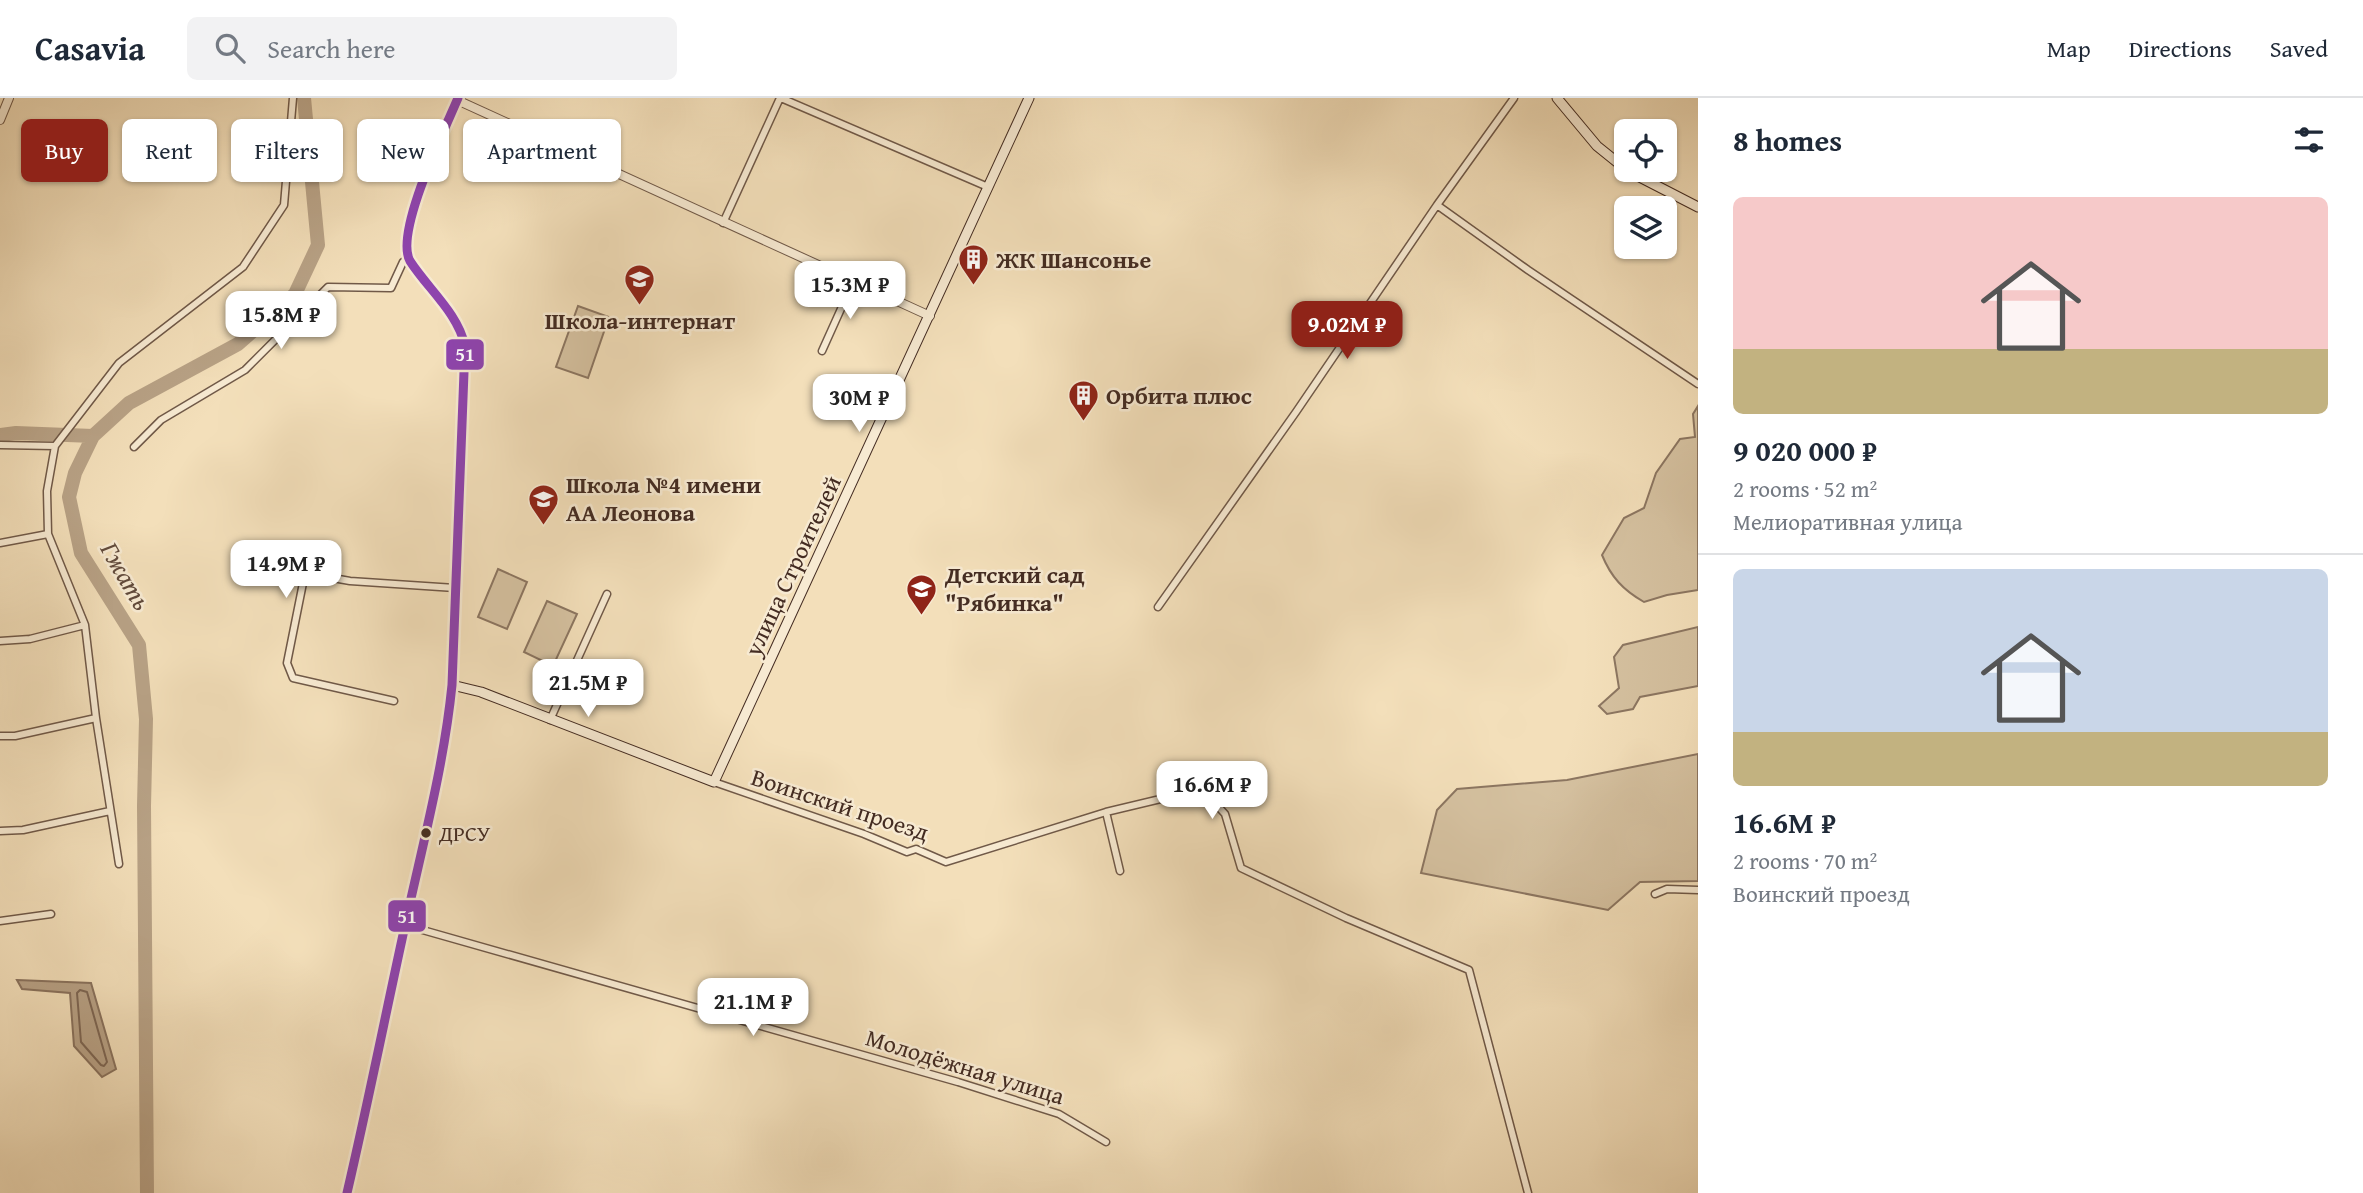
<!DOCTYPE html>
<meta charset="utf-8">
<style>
:root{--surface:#fff;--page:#f2f2f3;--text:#1f2937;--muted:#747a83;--line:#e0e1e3;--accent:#8f2418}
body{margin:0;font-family:"Gentium Book Plus",serif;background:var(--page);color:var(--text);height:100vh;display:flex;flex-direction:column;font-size:26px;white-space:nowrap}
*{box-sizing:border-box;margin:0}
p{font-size:23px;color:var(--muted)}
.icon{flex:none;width:38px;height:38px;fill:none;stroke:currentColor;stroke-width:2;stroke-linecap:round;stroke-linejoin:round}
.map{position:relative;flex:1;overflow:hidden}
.drawer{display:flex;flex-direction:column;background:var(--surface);width:665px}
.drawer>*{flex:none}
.banner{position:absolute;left:21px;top:21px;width:665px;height:63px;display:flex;gap:14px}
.fabs{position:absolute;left:1614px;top:21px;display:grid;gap:14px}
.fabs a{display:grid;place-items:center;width:63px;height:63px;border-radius:10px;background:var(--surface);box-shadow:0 2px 5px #0004;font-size:35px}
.price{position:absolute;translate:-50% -60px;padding:0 16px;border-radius:14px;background:#fff;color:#222;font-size:23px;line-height:46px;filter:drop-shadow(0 2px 4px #0008)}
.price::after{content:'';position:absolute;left:50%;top:42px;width:21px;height:16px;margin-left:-10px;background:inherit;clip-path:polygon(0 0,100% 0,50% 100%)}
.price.current{background:var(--accent);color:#fff}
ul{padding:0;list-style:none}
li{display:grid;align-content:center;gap:14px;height:371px;padding:0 35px}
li+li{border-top:2px solid var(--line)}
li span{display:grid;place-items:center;height:217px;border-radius:10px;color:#555}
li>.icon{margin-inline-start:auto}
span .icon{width:126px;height:126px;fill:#fffc;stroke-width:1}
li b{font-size:30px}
h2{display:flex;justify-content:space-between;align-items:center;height:84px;padding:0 35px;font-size:30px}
.chip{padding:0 24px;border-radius:10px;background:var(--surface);box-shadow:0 2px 5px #0004;font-size:24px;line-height:63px}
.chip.current{background:var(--accent);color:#fff}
header{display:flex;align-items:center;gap:42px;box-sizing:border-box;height:98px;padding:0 35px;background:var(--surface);border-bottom:2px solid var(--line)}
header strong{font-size:33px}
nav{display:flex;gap:38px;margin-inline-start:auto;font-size:24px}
.search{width:490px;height:63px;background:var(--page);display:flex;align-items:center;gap:18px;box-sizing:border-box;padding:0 24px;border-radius:10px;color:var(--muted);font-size:26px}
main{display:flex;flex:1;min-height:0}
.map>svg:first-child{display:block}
</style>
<header>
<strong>Casavia</strong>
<div class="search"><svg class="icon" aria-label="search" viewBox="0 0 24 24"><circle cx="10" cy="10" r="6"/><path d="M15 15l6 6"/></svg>Search here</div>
<nav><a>Map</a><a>Directions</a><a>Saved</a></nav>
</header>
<main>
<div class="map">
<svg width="1698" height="1095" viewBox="0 0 1698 1095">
<rect width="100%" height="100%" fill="#f3dfba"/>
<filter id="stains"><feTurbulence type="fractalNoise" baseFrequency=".00286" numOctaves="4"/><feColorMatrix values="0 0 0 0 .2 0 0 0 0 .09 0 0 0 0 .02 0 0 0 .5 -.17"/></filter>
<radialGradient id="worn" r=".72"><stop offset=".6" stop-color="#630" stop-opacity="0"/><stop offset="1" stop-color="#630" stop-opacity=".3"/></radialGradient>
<!-- green -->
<path fill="#d5c1a0" stroke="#8c7661" stroke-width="2" d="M578,208L609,219L588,280L556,269Z
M1698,308V492L1667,497L1644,504C1623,492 1611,479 1602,457L1624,420L1644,410L1656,375L1680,341L1695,339L1693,316Z
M498,471L527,484L507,531L478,519Z
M547,503L577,516L553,568L524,554Z
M1698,529V588L1640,599L1633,611L1607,616L1599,608L1619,590L1614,559L1623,547Z
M1698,656V783L1640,784L1608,812L1421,775L1437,712L1457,691L1567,682Z"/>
<!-- water -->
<path fill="#b8a286" stroke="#8a735e" stroke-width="2" d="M17,882L91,885L116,971L102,979L74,948L70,895L22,891Z"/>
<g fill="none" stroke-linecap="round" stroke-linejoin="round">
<!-- shore -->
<path stroke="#7e6754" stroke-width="2" d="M80,892L87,894L107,964L104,968L101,967L81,944L77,895Z"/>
<!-- river -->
<path stroke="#b8a286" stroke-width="14" d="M0,337L16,335L93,338
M147,1095L144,708L146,621L139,547L81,455L69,399L75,375L93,338L129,305L238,246L295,196L318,147L304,0"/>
<defs>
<path id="minor" d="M781,0L988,89
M1437,107L1528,172L1698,286
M723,125L780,0
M822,253L854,182
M0,347L55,348
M134,349L161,322L245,272L328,189L391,190L403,164L409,160
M0,445L48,436
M1158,509L1296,314L1437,107L1514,0
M0,543L30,541L85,527
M394,603L293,580L287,565L305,475L350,483L455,490
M96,620L85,527L48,436L47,393L55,348L119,265L243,169L284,107L293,0
M550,622L607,496
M0,638H15L96,620L119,766
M714,684L864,736L907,754L916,751L946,764L1106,714L1194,693L1214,704L1225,716L1241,770L1346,820L1469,872L1528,1095
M1106,714L1120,773
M0,733L23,732L110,713
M1655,796L1667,791L1698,792
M0,823L51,816
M405,827L958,984L1059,1016L1106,1044"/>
<path id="tertiary" d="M457,2L930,218
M0,22L9,0"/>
<path id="secondary" d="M1557,0L1597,48L1628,73L1698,109
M452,587L481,594L714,684L1029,0
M347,1095C368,1005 386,914 406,823C423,745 444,667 452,587L465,248C458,215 428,191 410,163C394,135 445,31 458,0"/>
</defs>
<!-- minor casing -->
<use href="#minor" stroke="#705948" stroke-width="9"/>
<!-- tertiary casing -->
<use href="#tertiary" stroke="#705948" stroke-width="10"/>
<!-- secondary casing -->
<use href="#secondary" stroke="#442c22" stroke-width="11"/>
<!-- minor -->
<use href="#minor" stroke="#f7ead2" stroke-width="6"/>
<!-- tertiary -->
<use href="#tertiary" stroke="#f7ead2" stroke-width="8"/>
<!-- secondary -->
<use href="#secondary" stroke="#f7ead2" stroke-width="9"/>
<defs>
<path id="bus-1" d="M347,1095C368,1005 386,914 406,823C423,745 444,667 452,587L465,248C458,215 428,191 410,163C394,135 445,31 458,0"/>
</defs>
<!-- bus-1 casing -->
<use href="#bus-1" stroke="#f7ead2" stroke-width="14"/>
<!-- bus-1 -->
<use href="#bus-1" stroke="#8e44ad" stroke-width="9"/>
</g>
<!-- icons -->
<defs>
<symbol id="building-pin" viewBox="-11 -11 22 30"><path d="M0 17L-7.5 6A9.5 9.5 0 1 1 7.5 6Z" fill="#8f2418" stroke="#f7ead2"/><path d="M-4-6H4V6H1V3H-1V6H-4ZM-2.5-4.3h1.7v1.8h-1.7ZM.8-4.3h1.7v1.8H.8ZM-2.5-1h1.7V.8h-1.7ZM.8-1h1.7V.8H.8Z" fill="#fff"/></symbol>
<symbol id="school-pin" viewBox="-11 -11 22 30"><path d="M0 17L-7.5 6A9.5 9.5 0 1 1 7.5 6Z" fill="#8f2418" stroke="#f7ead2"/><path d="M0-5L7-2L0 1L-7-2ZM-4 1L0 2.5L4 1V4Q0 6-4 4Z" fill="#fff"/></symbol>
</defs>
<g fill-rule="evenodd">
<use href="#building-pin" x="956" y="144" width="35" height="47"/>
<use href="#school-pin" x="622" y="164" width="35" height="47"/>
<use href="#building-pin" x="1066" y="280" width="35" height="47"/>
<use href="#school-pin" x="526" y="384" width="35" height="47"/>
<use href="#school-pin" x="904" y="474" width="35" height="47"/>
</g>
<!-- markers -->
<circle fill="#442c22" stroke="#f7ead2" stroke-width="2.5" cx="426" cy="735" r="6"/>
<g text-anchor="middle" stroke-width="5" stroke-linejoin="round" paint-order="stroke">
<!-- bus labels -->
<g font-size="22" fill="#442c22" stroke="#f7ead2" text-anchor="start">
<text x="439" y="743">ДРСУ</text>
</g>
<!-- poi labels -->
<g font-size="24" font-weight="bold" fill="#442c22" stroke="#f7ead2" text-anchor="start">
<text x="996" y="170">ЖК Шансонье</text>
<text x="640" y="231" text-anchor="middle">Школа-интернат</text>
<text x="1106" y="306">Орбита плюс</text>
<text x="566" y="395">Школа №4 имени<tspan x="566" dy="28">АА Леонова</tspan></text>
<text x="945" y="485">Детский сад<tspan x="945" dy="28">"Рябинка"</tspan></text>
</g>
<!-- street labels -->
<g font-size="24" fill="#442c22" stroke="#f7ead2">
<text transform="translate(793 468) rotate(-65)" y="8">улица Строителей</text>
<text transform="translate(840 707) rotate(18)" y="8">Воинский проезд</text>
<text transform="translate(965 969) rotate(17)" y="8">Молодёжная улица</text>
</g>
<!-- water labels -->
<g font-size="26" font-style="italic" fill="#614a3b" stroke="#f7ead2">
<text transform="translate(126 478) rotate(60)" y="9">Гжать</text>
</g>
</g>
<g stroke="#f7ead2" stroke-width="2.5">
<rect x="445" y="240" width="40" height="33" rx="7" fill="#8e44ad"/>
<rect x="387" y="801" width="40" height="34" rx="7" fill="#8e44ad"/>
</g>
<g font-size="19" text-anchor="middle" font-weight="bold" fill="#fff">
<text x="465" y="263">51</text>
<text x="407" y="825">51</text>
</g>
<rect width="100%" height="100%" filter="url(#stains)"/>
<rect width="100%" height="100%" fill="url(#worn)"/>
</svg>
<div class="fabs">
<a><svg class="icon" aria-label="locate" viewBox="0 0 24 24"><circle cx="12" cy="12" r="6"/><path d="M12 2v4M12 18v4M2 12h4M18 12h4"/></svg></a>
<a><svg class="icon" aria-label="layers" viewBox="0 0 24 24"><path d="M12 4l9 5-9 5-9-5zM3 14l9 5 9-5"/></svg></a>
</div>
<b class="price" style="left:850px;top:223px">15.3M ₽</b>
<b class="price" style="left:281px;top:253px">15.8M ₽</b>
<b class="price current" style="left:1347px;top:263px">9.02M ₽</b>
<b class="price" style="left:859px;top:336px">30M ₽</b>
<b class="price" style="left:286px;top:502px">14.9M ₽</b>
<b class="price" style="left:588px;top:621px">21.5M ₽</b>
<b class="price" style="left:1212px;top:723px">16.6M ₽</b>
<b class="price" style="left:753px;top:940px">21.1M ₽</b>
<div class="banner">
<a class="chip current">Buy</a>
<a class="chip">Rent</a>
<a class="chip">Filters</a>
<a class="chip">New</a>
<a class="chip">Apartment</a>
</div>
</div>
<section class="drawer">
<h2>8 homes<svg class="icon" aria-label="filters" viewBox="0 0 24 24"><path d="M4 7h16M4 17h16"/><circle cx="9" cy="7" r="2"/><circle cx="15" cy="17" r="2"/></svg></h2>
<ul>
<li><span style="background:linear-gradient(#f6c9c9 70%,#c2b280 0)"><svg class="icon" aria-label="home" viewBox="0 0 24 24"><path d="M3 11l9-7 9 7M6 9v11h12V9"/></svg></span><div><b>9 020 000 ₽</b><p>2 rooms · 52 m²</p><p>Мелиоративная улица</p></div></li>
<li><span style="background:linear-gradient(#c9d6e8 75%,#c2b280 0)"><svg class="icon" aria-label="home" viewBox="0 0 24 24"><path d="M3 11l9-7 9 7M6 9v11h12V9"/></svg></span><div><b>16.6M ₽</b><p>2 rooms · 70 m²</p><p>Воинский проезд</p></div></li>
</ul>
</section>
</main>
